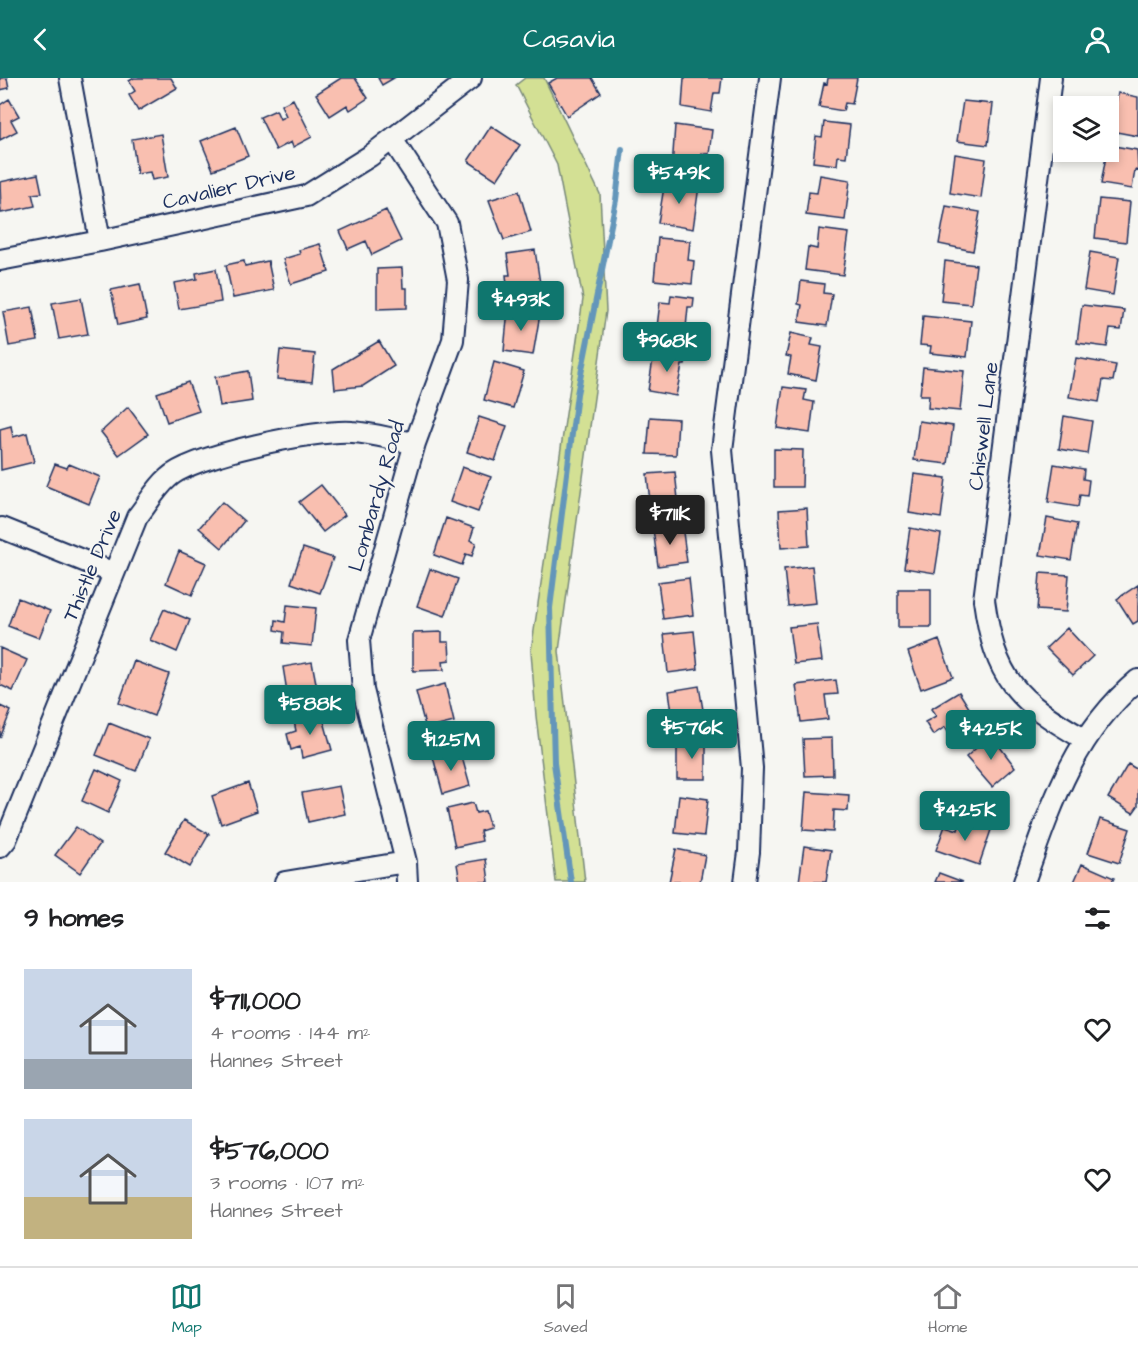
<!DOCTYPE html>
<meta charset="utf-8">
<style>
:root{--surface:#fff;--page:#f6f6f6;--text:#202124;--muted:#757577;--line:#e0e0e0;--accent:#0f766e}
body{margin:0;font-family:"Architects Daughter",sans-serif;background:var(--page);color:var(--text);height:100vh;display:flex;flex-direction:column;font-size:22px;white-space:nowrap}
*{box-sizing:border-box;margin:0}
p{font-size:20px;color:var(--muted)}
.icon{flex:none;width:33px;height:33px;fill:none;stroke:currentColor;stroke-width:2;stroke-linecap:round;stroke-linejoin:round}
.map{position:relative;height:804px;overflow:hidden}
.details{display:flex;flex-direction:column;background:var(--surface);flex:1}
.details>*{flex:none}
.buttons{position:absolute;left:1053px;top:18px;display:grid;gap:12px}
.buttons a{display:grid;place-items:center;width:66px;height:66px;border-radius:0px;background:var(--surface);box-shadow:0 3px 9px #0003;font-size:30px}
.price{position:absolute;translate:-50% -51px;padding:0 14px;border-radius:6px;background:var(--accent);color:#fff;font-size:20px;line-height:39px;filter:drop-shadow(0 2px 3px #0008)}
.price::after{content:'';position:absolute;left:50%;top:36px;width:18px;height:14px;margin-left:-9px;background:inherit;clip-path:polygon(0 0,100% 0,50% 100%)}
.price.selected{background:#222;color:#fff}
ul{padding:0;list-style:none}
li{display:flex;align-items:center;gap:18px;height:150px;padding:0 24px}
li span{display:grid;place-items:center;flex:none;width:168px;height:120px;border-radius:0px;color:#555}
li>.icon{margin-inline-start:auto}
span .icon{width:72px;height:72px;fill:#fffc;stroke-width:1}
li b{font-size:26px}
h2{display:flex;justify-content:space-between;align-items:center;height:72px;padding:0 24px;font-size:26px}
header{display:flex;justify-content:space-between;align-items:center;height:78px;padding:0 24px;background:var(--accent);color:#fff;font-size:27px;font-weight:600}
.menu{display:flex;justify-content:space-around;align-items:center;height:84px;border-top:2px solid var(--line);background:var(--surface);font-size:16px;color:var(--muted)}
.menu a{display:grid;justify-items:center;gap:3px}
.menu .selected{color:var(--accent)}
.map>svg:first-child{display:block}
</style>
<header><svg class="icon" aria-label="back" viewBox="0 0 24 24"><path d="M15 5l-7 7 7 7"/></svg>Casavia<svg class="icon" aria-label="person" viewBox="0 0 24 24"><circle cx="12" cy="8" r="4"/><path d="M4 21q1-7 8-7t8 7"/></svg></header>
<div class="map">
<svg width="1138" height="804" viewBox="0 0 1138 804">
<rect width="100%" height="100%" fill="#f6f6f2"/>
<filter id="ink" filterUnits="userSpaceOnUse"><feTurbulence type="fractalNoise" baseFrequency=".0167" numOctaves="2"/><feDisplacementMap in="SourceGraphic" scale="12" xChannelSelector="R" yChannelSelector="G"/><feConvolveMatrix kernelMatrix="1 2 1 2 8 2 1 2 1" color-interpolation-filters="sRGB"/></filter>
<g filter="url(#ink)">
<!-- green -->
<path fill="#d3e094" stroke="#778879" stroke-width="1.5" d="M525,0H544L600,116L606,233L559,573L585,804H556L536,638L531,573L583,221L557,87L516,7Z"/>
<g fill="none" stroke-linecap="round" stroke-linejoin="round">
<!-- stream -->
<path stroke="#6496ba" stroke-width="6" d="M571,804L554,685L550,530L577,316L616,122L622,71"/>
</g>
<!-- building -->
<path fill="#f9bfb0" stroke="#1b2f5e" stroke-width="1.5" d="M0,0H7L9,10L0,12Z
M134,0H171L177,10L138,33L129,17L135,13L129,3Z
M341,0H355L368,20L350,32L347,27L330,38L316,16Z
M378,0H394L382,7Z
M557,0H592L601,15L567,38L548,5Z
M684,0H722L720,15H714L711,34L682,29Z
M828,0H857L852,26L845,25L843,33L819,29L824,5L827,6Z
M1118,15L1138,19V58L1111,53Z
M9,21L19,38L11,42L17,53L0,62V27Z
M293,21L312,59L293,69L291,64L276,72L260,39L276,32L280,41L286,38L281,27Z
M963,23L993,26L988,67L957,63Z
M824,44L850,47L846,79L838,78L837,87L813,84L816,58L822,59Z
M675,47L712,52L709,76L702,75L700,94L672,90Z
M491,48L520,67L497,102L468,83Z
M236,49L248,78L213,92L201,63Z
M161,56L168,99L152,102L150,94L137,96L132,61Z
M1108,67L1137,72L1138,93L1135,92L1132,111L1101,106Z
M955,76L986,81L981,120L950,115Z
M38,96L42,115L32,116L35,128L1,135L0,104Z
M820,97L850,102L845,142L806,137L809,114L817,115Z
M665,103L699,108L693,151L658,145Z
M519,113L531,154L504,162L489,122Z
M1099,121L1130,124L1126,164L1095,160Z
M946,128L980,134L973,173L939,166Z
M386,132L401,163L372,177L366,163L348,171L340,153Z
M819,151L849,155L843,197L805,192L808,169L817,171Z
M658,160L690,163L688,182L694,183L692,206L654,202Z
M320,166L329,194L291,206L283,181L300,176L299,172Z
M535,172L541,212L508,217L506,197H510L507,176Z
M1090,174L1119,179L1113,217L1084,212Z
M244,183L245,188L268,183L274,212L233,220L226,187Z
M945,183L976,187L971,226L941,223Z
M402,190L403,210H407V230L377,231V191Z
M216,191L221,224L179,231L174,205L197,201L196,195Z
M801,203L824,206L823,215L832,216L827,248L799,244L802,227L798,226Z
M140,206L147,241L118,247L111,212Z
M671,217L694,220L693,229H688L685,260L656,257L660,224L670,225Z
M81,220L88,256L59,261L52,225Z
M1082,227L1124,232L1121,252L1110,251L1107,269L1077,265Z
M32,229L38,263L9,268L3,234Z
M508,231L540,236L533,277L504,273Z
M923,238L971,243L967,279L930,275L931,268L920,267Z
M791,255L813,260L811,267L822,269L816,302L788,296L791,279L786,278Z
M379,263L394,288L363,308L335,311L333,291Z
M280,272L315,276L312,304L277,301Z
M663,272L687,276L685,287H682L676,318L648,313L653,281L662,282Z
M1076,280L1116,287L1113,303L1103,302L1099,324L1069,319Z
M494,284L524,293L513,330L484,322Z
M923,289L964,293L960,333L928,330L929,317H920Z
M248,293L252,323L220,328L215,299Z
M188,304L199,333L167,344L157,315Z
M783,309L806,312L804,322L814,324L810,355L777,350Z
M128,329L148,356L119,377L101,354Z
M1064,338L1092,343L1087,376L1059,371Z
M479,339L507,348L495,383L467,374Z
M650,339L678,341L676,377L647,376Z
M919,343L953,348L948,386L914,382Z
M11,348L13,359L27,355L34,384L1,392L0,351Z
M774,371L803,372L802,409H774Z
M55,386L67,390L69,386L100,399L89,426L46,408Z
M1054,386L1084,391L1083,401L1089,402L1087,418L1080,417L1078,429L1048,424Z
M462,389L491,399L478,434L450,424Z
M675,394L679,430L651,433L647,396Z
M914,396L946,400L941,440L909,435Z
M321,407L345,437L323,454L299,424Z
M222,424L244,443L222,470L199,450Z
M807,430L809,468L781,470L779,432Z
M446,440L474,450L470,462L476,465L472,478L466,476L462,487L434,477Z
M1047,440L1077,446L1071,482L1040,477Z
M682,447L687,484L658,488L653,451Z
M910,450L941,456L935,495L904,490Z
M303,470L333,480L320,515L291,505Z
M179,473L206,485L192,517L166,505Z
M812,488L816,525L788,528L784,491Z
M430,491L458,501L445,538L417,528Z
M1040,495L1069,497L1066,534L1037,532Z
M689,500L693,537L663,541L658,504Z
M1138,507V543L1133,546L1117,521Z
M898,511H931V549H898Z
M18,520L50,533L39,560L8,548Z
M287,527L316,530L312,568L283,565L284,554L275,552L276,542L285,544Z
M164,531L190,542L177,574L150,562Z
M817,546L822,583L794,586L789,549Z
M1067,550L1093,578L1073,597L1046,570Z
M694,553L698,591L668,595L664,556Z
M442,554V564H449L450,582L443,583L444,592L413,593V555Z
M939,562L953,599L921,611L908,574Z
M0,570L27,582L13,613L0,607Z
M134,583L169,596L154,638L119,625Z
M312,584L319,621L289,626L283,589Z
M836,602L838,616L825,617L828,641L801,644L796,607Z
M445,606L454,644L426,651L416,614Z
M699,608L705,644L674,649L669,613Z
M959,614L981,649L955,665L945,649L933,657L925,644L936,638L931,631Z
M0,628L11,633L0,660Z
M322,636L332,672L302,680L300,669L291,672L287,656L296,653L294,643Z
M109,645L149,661L136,693L96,677Z
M991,657L1015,689L992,709L966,679Z
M832,660L833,697L805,698L803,661Z
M677,663H706V701H677Z
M460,672L470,708L443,716L433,679Z
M1128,686L1138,692V728L1133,735L1108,720Z
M96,691L122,703L108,735L82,723Z
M248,705L257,733L221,746L212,718Z
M339,708L345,736L308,744L302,715Z
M806,714L849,717L848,733L834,732L833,754L803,752Z
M679,717L708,721L704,758L675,755Z
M473,725L476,735L485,733L490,750L480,753L482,763L455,769L447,731Z
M1100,741L1130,751L1119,785L1088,775Z
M184,742L209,756L190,789L165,774Z
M961,742L991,752L979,787L936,772L945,748L958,752Z
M76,749L100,766L80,795L55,777Z
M804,768L831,772L826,804H799Z
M676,771L705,777L700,804H669Z
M486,781L489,804H460L457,786Z
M1082,786L1114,800L1112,804H1074Z
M939,795L963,804H935Z"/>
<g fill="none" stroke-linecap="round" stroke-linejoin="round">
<defs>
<path id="minor" d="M70,0L100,163
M1051,0L984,522C995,601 1016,622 1084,661
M392,61L447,145L458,202L453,262L415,365L359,562L363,612L406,784L407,804
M0,182L100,163L306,118L370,78L471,0
M2,450L114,495
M0,769L6,762L137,439C147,427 156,410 168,400C192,377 318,351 352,354C373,355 394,362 415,365
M285,804L406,784
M745,804L749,774L752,690L722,372L770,0
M1024,804C1051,728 1074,656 1138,602"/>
</defs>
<!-- minor casing -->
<use href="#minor" stroke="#1b2f5e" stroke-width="24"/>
<!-- minor -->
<use href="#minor" stroke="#f6f6f2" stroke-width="20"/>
</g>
</g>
<g text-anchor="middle" stroke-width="4.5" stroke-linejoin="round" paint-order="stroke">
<!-- street labels -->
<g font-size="21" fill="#1b2f5e" stroke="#f6f6f2">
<text transform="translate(229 109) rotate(-13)" y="7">Cavalier Drive</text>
<text transform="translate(983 348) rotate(-83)" y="7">Chiswell Lane</text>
<text transform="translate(376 418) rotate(-74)" y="7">Lombardy Road</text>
<text transform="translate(92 487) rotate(-67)" y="7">Thistle Drive</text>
</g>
</g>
</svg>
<div class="buttons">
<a><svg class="icon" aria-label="layers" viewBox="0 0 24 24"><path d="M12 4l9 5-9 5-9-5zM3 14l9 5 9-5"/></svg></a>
</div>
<b class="price" style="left:679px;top:127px">$549K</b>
<b class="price" style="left:521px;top:254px">$493K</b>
<b class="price" style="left:667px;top:295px">$968K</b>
<b class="price selected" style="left:670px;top:468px">$711K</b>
<b class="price" style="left:310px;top:658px">$588K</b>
<b class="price" style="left:692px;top:682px">$576K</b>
<b class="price" style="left:991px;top:683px">$425K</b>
<b class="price" style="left:451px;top:694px">$1.25M</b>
<b class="price" style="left:965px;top:764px">$425K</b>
</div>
<section class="details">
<h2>9 homes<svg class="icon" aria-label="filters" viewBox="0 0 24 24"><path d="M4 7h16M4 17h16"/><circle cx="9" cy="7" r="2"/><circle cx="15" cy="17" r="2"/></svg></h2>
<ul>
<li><span style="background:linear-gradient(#c9d6e8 75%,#9aa5b1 0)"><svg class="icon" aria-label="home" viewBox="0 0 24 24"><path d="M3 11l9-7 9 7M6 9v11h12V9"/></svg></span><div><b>$711,000</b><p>4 rooms · 144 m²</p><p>Hannes Street</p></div><svg class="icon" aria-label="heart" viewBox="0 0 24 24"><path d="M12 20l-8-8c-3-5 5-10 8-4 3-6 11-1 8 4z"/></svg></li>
<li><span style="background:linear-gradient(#c9d6e8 65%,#c2b280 0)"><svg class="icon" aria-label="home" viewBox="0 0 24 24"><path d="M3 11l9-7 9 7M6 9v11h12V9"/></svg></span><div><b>$576,000</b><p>3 rooms · 107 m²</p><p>Hannes Street</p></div><svg class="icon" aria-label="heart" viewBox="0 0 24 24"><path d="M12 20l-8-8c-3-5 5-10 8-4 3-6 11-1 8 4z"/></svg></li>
</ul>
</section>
<nav class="menu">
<a class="selected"><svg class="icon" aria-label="map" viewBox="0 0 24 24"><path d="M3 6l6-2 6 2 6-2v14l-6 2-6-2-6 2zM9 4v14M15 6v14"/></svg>Map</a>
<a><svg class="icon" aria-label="saved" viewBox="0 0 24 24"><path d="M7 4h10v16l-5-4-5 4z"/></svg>Saved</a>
<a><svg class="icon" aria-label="home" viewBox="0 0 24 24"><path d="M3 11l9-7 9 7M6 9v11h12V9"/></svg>Home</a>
</nav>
